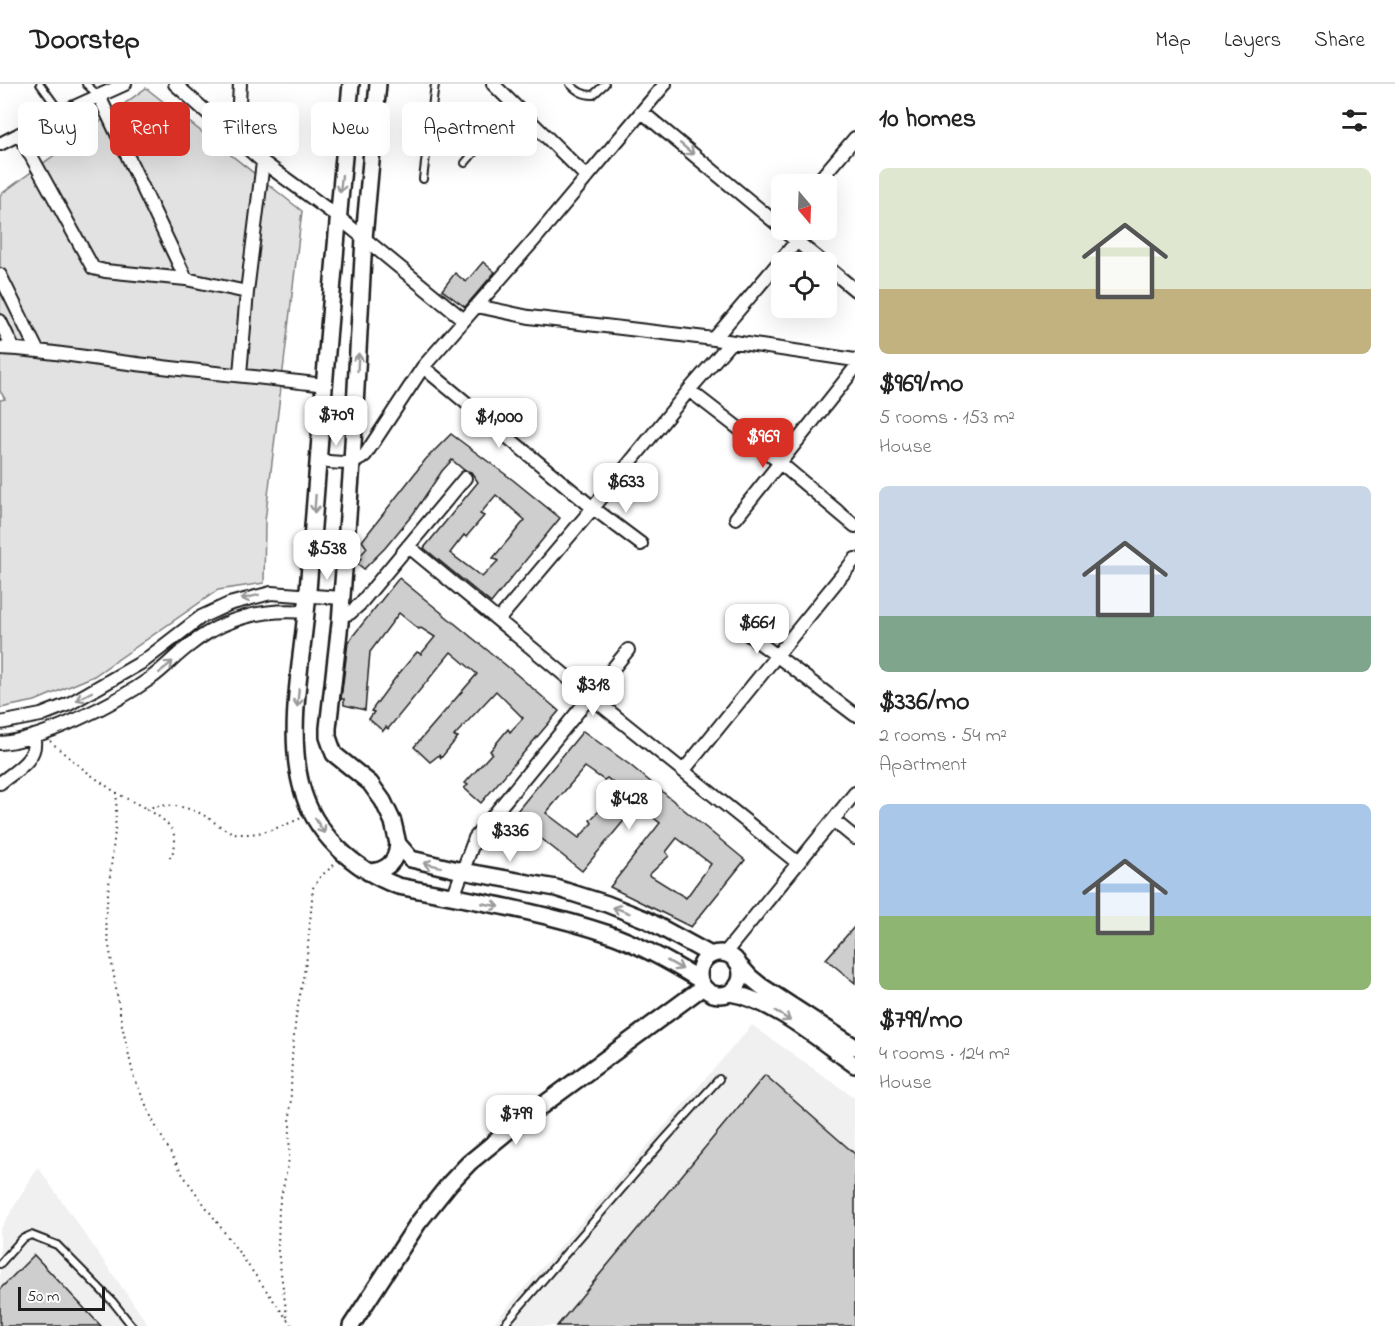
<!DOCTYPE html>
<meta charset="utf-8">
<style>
:root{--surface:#fff;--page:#f6f6f6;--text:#222;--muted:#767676;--line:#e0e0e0;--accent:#d93025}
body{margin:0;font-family:"Indie Flower",sans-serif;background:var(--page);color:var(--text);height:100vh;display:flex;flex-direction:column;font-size:22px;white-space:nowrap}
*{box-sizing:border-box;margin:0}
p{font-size:20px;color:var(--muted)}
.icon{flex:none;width:33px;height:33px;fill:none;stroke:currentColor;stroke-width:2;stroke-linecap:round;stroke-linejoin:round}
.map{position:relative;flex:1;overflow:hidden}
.sheet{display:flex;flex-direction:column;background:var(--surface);width:540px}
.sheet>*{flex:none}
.top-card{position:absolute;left:18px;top:18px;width:570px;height:54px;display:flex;gap:12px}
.needle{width:39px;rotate:161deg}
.buttons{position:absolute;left:771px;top:90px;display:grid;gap:12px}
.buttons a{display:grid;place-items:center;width:66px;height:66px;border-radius:9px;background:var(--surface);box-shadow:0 6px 24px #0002;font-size:30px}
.scale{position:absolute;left:18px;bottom:15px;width:87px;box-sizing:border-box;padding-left:6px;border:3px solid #1c1c1c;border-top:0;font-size:16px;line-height:21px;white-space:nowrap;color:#1c1c1c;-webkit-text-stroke:4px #fff;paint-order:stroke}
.price{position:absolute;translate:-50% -51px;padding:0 14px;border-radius:12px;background:#fff;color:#222;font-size:20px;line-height:39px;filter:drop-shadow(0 2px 3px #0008)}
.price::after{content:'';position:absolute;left:50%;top:36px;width:18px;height:14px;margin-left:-9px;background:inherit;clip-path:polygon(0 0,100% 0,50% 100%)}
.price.selected{background:var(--accent);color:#fff}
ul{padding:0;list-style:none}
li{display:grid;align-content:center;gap:12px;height:318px;padding:0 24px}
li span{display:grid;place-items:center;height:186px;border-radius:9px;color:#555}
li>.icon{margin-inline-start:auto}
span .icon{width:108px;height:108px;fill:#fffc;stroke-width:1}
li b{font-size:26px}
h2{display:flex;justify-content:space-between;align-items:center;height:72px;padding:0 24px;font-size:26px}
.pill{padding:0 21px;border-radius:9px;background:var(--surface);box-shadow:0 6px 24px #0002;font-size:21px;line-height:54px}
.pill.selected{background:var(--accent);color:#fff}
header{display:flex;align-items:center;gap:36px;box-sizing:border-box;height:84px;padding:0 30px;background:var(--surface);border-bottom:2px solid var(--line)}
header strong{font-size:28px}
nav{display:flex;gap:33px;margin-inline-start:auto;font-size:21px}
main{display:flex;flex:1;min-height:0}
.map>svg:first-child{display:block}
</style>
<header>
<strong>Doorstep</strong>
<nav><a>Map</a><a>Layers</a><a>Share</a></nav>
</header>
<main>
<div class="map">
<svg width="855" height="1242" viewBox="0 0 855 1242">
<rect width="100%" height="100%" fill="#fff"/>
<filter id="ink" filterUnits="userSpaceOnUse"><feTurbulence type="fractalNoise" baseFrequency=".0167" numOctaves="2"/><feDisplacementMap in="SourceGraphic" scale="12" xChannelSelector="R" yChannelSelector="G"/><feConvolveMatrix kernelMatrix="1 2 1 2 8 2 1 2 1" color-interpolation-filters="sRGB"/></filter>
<g filter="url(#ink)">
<!-- built -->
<path fill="#f0f0f0" d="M752,941L855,1014V1242H491Z
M38,1083L149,1242H0V1146Z"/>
<!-- green -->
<path fill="#e2e2e2" stroke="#7f7f7f" stroke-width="1.5" d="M146,4L302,127L265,437L264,499L218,506L94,592L35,617L0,624V316L5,315L0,307V111Z"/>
<!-- building -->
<path fill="#cecece" stroke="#1c1c1c" stroke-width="1.5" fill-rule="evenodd" d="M483,178L495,188L465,223L442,206L455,189L466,198Z
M451,350L513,396L560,434L491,519L424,464L478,398L471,388L464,386L452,376L442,387L413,430L385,464L364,485L358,480L361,474L359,473L367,464L362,457L426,375ZM496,411L525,436L493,474L498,477L482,493L450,469L464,451L466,453L484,432L480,430Z
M399,494L508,583L559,627L481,719L464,704L468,701L465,699L492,669L490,667L508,645L510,648L523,634L496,607L454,652L458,653L441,674L439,671L430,678L414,663L477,590L451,568L388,645L386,643L383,647L369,635L374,628L371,627L396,593L417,568L421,570L435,553L421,544L419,545L399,529L370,568L365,626L344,621V615H341L348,558Z
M583,647L630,681L745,776L691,843L610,803L660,739L637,721L582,787L513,732ZM585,683L604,696L607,694L621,705L590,736L592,739L579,754L546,729ZM677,754L711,780L686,814L649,791L669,772L666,768Z
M855,842V899L826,875Z
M765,991L855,1070V1242H557Z
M34,1171L101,1242H0V1205Z"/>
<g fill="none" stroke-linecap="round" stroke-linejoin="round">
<defs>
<path id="service" d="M40,0L61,29
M86,0L99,12
M570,0C577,7 583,11 593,11L605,0
M465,79L514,21
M423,95L435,0
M0,1180L22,1155L31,1151L57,1161L113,1218L132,1242
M503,1242L664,1056L719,995"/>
<path id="minor" d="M175,0L263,78L338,133L464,236
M493,0L587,93
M99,12L186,195
M642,28L782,144
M19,50L93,184L105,187L186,195L247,208
M237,54L240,0
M0,60L61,29L125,0
M816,100L855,54
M783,146L822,178
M826,182L855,206
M0,191L37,266
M477,222L529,233L714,255L855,276
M0,237L13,264
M714,255L797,157
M0,264C52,266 103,277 155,282C211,289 268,294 324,301
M423,283L593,424L641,460
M240,290L247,208L263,78
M689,306L742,347L855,442
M318,377C334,378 353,383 365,371L423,283L535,155L665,0
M736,434L855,284
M408,462L590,612L798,779
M340,532L350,529L360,520L465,394
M499,535L593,424L689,306L731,258
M744,547L855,631
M0,639L41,631L69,620L144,577L201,533L229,520L271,509L342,514
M0,659C43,656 116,619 151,594C165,584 176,571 190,561C224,534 264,524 307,528
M684,686L855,475
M0,699C15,687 40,674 33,652
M833,736L855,754
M453,813L475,754L628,566
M725,869L855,709"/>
<path id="tertiary" d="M351,0C334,169 321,338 308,507C304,567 286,643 301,701C313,749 353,785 398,802C469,816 541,827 609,850C641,861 672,879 700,896
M378,0L364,154L352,379L340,539L328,644V653L334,670L370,699L383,717L393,738L398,760L411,775L462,787L556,804L607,820L647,836L711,871
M368,788C387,787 396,779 398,760
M699 890a21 21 0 1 1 42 0a21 21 0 1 1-42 0Z
M741,883L750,893L761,902L855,963
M730,909C773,916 819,956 855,981
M351,1242L418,1139L450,1099L469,1079L513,1043L703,903"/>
</defs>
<!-- service casing -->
<use href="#service" stroke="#1c1c1c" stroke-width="10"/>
<!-- minor casing -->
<use href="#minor" stroke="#1c1c1c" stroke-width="16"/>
<!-- tertiary casing -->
<use href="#tertiary" stroke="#1c1c1c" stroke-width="20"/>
<!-- path -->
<path stroke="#1c1c1c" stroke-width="2" stroke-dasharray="1.5 4.5" stroke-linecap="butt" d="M50,657C72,677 95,695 120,711C134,719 161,730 170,743C178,754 176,767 167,777
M117,708L115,747L105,837L122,941L134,994L154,1039L183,1091L292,1242
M146,725C164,718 188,722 205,732C218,740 226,749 242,750C261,751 284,742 301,734
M287,1233L278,1167L279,1123L289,1075L292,973L296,932L307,873L313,804L320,793L335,780"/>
<!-- service -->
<use href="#service" stroke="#fff" stroke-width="6"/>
<!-- minor -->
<use href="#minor" stroke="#fff" stroke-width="12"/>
<!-- tertiary -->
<use href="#tertiary" stroke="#fff" stroke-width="15"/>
</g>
<!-- one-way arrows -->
<defs><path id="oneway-shaft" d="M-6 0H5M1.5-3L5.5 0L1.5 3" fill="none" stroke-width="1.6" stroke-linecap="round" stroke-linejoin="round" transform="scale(1.5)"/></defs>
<g stroke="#999">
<use href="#oneway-shaft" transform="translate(687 65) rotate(40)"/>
<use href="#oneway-shaft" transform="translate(341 100) rotate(96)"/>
<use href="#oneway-shaft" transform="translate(358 278) rotate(-87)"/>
<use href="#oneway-shaft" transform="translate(315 420) rotate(94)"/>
<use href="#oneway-shaft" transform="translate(250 513) rotate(166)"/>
<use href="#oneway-shaft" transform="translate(166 583) rotate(-41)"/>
<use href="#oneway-shaft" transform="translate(84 612) rotate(152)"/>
<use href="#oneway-shaft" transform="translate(298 614) rotate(95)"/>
<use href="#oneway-shaft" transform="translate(320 742) rotate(57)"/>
<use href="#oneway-shaft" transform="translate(432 781) rotate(-168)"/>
<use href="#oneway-shaft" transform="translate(491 821) rotate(11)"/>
<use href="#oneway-shaft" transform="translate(621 826) rotate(-159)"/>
<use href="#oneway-shaft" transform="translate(675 881) rotate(29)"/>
<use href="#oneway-shaft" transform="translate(783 932) rotate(34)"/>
</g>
</g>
</svg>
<div class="buttons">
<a><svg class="needle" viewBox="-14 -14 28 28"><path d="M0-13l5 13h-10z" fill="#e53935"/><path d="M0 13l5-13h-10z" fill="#767676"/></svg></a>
<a><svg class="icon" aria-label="locate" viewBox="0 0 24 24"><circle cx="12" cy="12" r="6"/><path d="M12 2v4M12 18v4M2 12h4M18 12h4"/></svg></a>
</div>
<div class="scale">50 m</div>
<b class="price" style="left:336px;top:363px">$709</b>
<b class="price" style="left:499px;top:365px">$1,000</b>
<b class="price selected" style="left:763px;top:385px">$969</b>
<b class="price" style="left:626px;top:430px">$633</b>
<b class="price" style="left:327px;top:497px">$538</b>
<b class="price" style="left:757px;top:571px">$661</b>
<b class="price" style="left:593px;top:633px">$318</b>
<b class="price" style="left:629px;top:747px">$428</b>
<b class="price" style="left:510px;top:779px">$336</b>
<b class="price" style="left:516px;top:1062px">$799</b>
<div class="top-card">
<a class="pill">Buy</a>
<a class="pill selected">Rent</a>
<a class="pill">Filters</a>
<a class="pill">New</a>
<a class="pill">Apartment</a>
</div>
</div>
<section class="sheet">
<h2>10 homes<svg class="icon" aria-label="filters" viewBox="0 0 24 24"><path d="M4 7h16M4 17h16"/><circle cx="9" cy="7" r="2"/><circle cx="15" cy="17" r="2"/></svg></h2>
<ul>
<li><span style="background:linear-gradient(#dfe7d0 65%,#c2b280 0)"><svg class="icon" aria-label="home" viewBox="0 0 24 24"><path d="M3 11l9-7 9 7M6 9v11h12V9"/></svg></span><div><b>$969/mo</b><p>5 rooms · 153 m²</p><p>House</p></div></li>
<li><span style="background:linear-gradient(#c9d6e8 70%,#7fa58c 0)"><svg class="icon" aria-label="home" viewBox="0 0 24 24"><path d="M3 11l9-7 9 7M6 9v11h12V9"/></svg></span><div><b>$336/mo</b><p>2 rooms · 54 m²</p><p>Apartment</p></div></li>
<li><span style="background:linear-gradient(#a9c7e8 60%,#8fb573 0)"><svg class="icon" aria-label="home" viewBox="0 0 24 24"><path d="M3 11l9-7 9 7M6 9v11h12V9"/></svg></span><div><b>$799/mo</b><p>4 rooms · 124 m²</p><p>House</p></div></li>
</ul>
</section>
</main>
